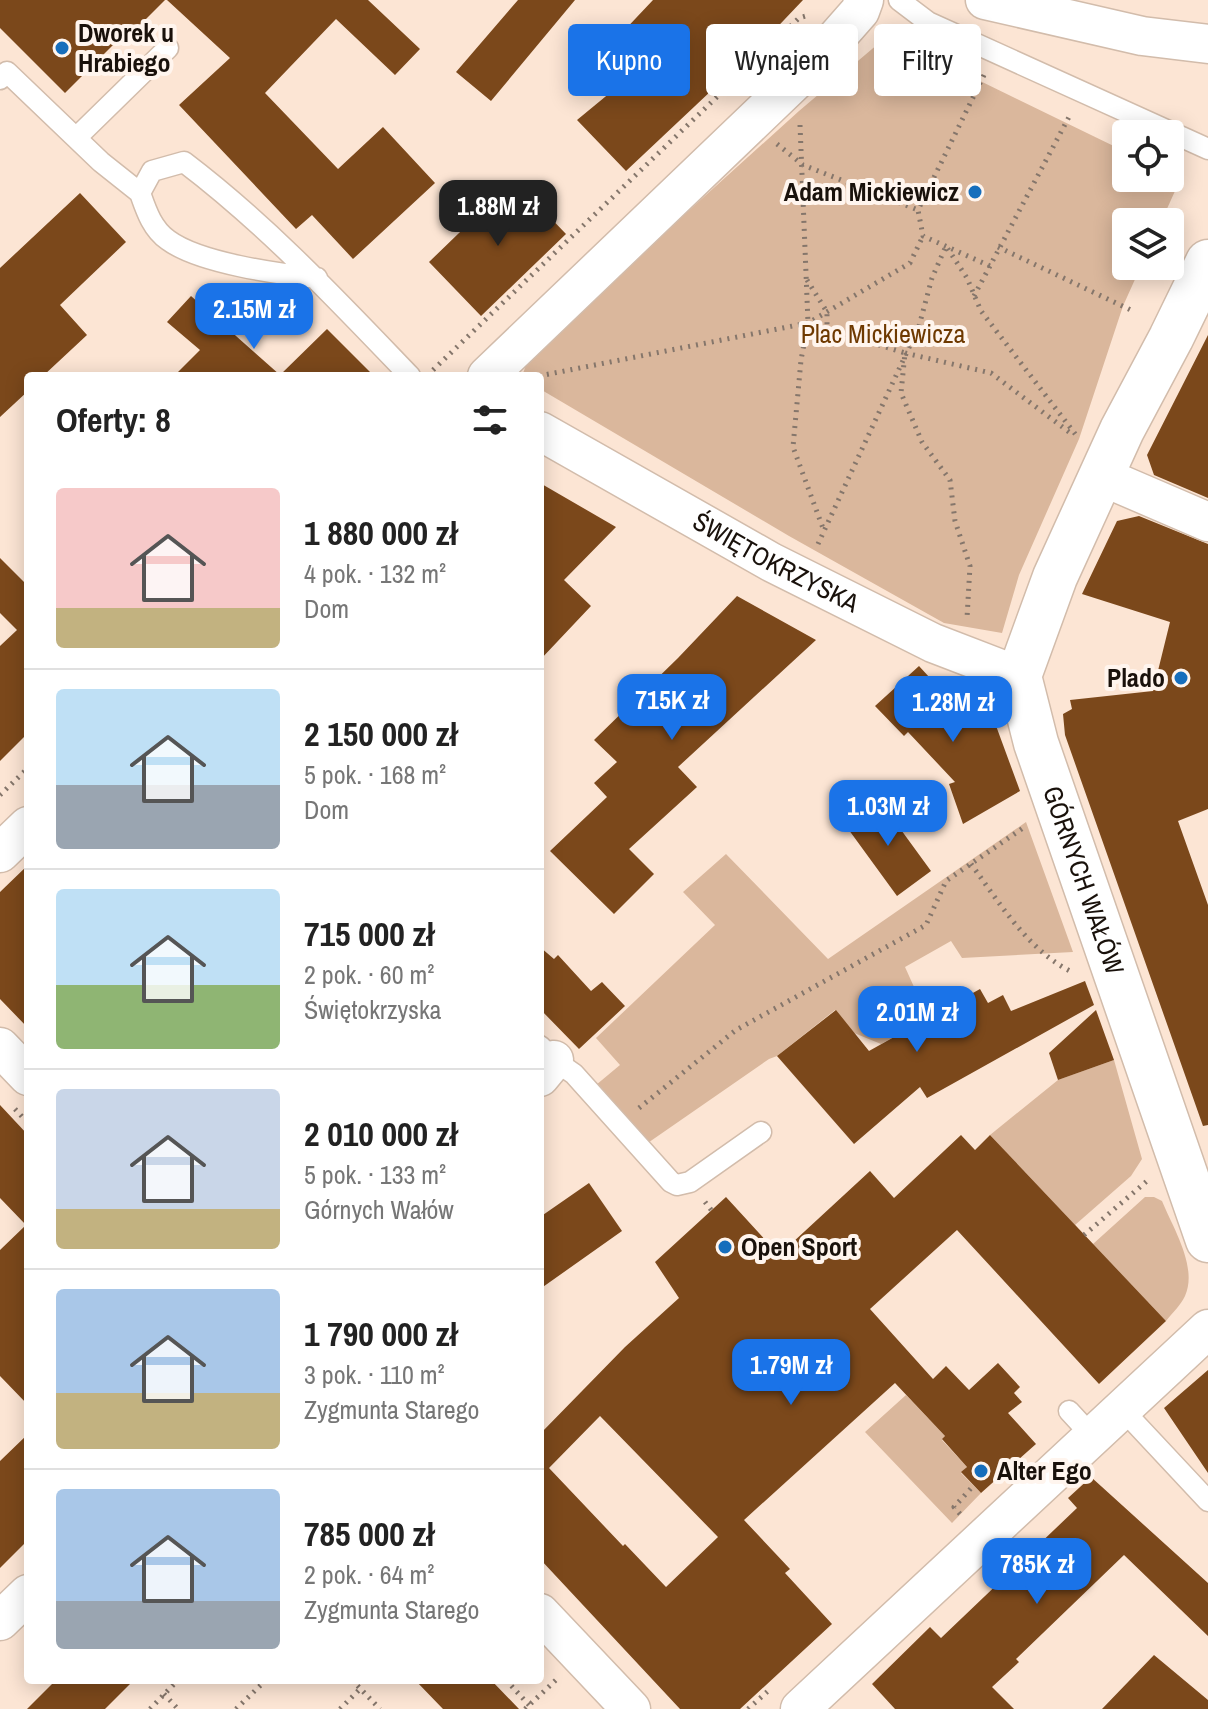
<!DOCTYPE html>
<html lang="pl">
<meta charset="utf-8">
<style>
:root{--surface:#fff;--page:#f6f6f6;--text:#222;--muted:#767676;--line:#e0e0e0;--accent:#1a73e8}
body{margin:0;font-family:"Archivo Narrow",sans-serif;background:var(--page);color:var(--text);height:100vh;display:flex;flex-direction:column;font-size:30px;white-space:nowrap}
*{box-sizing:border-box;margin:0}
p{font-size:26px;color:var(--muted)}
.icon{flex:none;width:44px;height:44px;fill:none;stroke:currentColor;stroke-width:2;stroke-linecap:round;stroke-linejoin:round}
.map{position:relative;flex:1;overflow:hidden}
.panel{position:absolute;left:24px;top:372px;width:520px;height:1312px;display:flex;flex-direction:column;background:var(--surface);border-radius:8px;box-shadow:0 4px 20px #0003}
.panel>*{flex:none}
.top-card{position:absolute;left:568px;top:24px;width:520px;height:72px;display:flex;gap:16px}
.controls{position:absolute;left:1112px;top:120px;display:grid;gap:16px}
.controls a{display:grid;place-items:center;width:72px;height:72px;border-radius:8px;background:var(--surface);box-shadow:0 4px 20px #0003;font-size:40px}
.price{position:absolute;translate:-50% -68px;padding:0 18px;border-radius:16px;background:var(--accent);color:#fff;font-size:26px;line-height:52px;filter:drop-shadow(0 2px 4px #0008)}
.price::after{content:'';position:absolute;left:50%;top:48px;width:24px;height:18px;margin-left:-12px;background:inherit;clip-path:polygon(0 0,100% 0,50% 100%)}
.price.on{background:#222;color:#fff}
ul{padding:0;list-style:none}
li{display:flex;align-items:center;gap:24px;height:200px;padding:0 32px}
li+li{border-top:2px solid var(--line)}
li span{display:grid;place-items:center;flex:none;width:224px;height:160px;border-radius:8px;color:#555}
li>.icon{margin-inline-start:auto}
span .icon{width:96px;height:96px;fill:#fffc;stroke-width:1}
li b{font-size:34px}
h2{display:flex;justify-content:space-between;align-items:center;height:96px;padding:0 32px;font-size:34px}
.chip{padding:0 28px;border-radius:8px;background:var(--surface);box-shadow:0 4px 20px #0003;font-size:28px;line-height:72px}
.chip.on{background:var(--accent);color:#fff}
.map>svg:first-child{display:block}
</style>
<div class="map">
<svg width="1208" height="1709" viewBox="0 0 1208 1709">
<rect width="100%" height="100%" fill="#fce5d4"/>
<!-- green -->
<path fill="#dab79c" d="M885,38L972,77L1126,152V178H1170V175L1180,180L1161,222H1126V266H1141L1123,306L1079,439L1019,575L1002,633L944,623L789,536L540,389V376H522L530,354L799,111Z
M1026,822L1073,952L962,958L951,941L905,967L928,1018L881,1044L854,1033L835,1010L777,1056L769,1059L642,1147L596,1085L620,1065L596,1038L715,925L683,892L726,854L828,959Z
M1114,1060L1142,1159L1131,1176L1075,1225L990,1135L1058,1080Z
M1145,1197H1154L1162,1201C1173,1228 1198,1267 1185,1296C1181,1305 1172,1313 1166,1321L1093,1244Z
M906,1395L945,1436L942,1440L967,1467L961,1473L981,1493L952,1523L865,1432Z"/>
<!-- building -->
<path fill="#7b481b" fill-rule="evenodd" d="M0,0H165L129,36L125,33L65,93L0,28Z
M167,0H368L420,49L395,75L336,19L265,93L338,169L383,127L435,183L353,259L312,215L296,229L179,105L230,58Z
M518,0H575L491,101L456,72Z
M653,0H803L765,40L626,171L577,120L611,92L585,72Z
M514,180L566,234L481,316L429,262Z
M80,193L126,242L60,305L87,335L43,376H28V391L0,417V268Z
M191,296L280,375L327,329L374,376H174L200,350L167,322Z
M1208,335V498L1154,475L1147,455Z
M540,483L616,527L564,580L591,606L540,660Z
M1139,516L1208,544V809L1178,821L1208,905V1125L1203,1126L1065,735L1063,714L1072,709L1070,700L1153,691L1170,622L1082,594L1117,521Z
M0,558L28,586V733L0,761V646L17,630L0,613Z
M737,596L816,640L678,767L697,787L629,849L654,874L614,914L550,851L607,797L594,783L617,762L594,740L678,658Z
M919,666L973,725L982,719L995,723L1020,791L963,824L949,784L955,782L908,732L904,736L875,706Z
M880,801L931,871L897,896L846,826Z
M28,865V1028L0,999V892Z
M540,947L554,959L558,955L591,991L602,982L625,1006L579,1049L540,1009Z
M1085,981L1094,1005L927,1098L920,1087L854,1144L777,1056L836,1010L869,1051L980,989L988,1003L1003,995L1011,1011Z
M1096,1010L1114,1060L1058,1080L1049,1053Z
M0,1105L28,1135V1405L0,1376V1250L26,1225L0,1198Z
M961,1135L975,1150L990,1135L1166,1321L1099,1384L957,1230L870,1309L933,1379L946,1366L969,1390L998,1363L1020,1387L1014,1393L1022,1402L1008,1413L1036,1444L981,1493L961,1472L967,1467L942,1439L945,1436L895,1383L744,1520L790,1569L785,1573L832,1624L740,1709H680L540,1559V1434L625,1347L679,1298L655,1262L726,1197L779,1255L870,1171L894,1198ZM600,1416L718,1537L666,1587L625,1544L623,1546L549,1468Z
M589,1183L622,1231L540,1289V1217Z
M1208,1370V1473L1164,1408Z
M28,1434V1540L0,1568V1461Z
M1091,1477L1208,1583V1636L1124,1555L1016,1659L1019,1662L992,1687L1014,1709H895L872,1684L930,1627L941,1638L1077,1508L1068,1498Z
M1154,1655L1208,1700V1709H1102Z
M56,1680H134L105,1709H27Z
M415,1680H491L519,1709H443Z"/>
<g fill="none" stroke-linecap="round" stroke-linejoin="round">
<defs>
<path id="lane" d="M899,0L928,22L1208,149
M0,79L7,72L101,162L140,193
M76,138L168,48
M317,278C278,274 199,263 168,240C152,229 146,210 140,193L152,171L184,162C267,225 338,301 410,376
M540,1046L554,1060L574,1074L671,1182L677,1185L690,1182L761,1132
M1122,1409L1208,1501
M1069,1411L1092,1436"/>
<g id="street">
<path d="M985,0L1142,36L1208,44"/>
<path d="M487,376L816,61L860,11L864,0"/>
<path id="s1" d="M540,431L771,562L933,643L1019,676"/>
<path d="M1101,476L1208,522"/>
<path d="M0,853L28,826"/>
<path d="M0,1047L28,1076"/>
<path d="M540,1077L554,1060"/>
<path d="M540,1613L631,1709"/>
<path d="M0,1621L28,1594"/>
<path d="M800,1709L1208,1329"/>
</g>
<g id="secondary">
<path id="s2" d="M1208,262L1171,338L1122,430L1055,577L1019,676L1036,743L1208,1240"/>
</g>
</defs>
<!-- lane casing -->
<use href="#lane" stroke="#d2bcab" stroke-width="23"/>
<!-- street casing -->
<use href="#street" stroke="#d2bcab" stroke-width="41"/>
<!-- secondary casing -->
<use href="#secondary" stroke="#d2bcab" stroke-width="47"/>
<!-- path -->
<path stroke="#85766b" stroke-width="5" stroke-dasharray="2 6" stroke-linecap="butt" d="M984,75L918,210L923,236L990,266
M800,125L808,323L905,353L901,393L922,442L950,480L955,521L970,566L967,618
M777,144L803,165L918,210
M998,247L1135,312
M807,280L827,312V328
M974,296L1070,115
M808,323L801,360L793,447L824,531
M905,353L991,373L1073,435
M433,370L799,18L809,15
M539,376L808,323L910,263L923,236
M818,544L919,326L932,278L946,246L967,278L981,311L1076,435
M0,795L28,768
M971,864C999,902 1027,949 1070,971
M639,1108L736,1030L926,925L946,881L1026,826
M15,1109L28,1123
M705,1202L712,1211
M1084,1235L1147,1181
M960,1514L954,1507L974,1485
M352,1680L380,1709
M506,1680L529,1705
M164,1694L178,1709
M150,1709L178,1680
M236,1709L266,1680
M340,1709L360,1689
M525,1709L557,1679
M748,1709L768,1691"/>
<!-- lane -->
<use href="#lane" stroke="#fff" stroke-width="20"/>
<!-- street -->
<use href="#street" stroke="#fff" stroke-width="38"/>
<!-- secondary -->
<use href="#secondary" stroke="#fff" stroke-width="44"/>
</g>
<!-- markers -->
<g fill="#166ebc" stroke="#fff5ee" stroke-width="3">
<circle cx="62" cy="48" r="8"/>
<circle cx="975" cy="192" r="8"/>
<circle cx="1181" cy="678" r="8"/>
<circle cx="725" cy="1247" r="8"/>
<circle cx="981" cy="1471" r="8"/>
</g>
<g text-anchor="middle" stroke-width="8" stroke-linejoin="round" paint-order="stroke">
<!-- poi labels -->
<g font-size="26" font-weight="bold" fill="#19110b" stroke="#fff5ee" text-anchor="start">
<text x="78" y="42">Dworek u<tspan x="78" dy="30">Hrabiego</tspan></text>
<text x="959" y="201" text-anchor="end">Adam Mickiewicz</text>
<text x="1165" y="687" text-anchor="end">Plado</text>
<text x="741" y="1256">Open Sport</text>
<text x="997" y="1480">Alter Ego</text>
</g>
<!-- park labels -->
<g font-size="26" fill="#6e3900" stroke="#fff5ee">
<text x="883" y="343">Plac Mickiewicza</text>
</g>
<!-- street labels -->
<g font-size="26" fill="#19110b" stroke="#fff5ee">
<text dy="9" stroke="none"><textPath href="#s1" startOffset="270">ŚWIĘTOKRZYSKA</textPath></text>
<text dy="9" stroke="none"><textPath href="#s2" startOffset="670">GÓRNYCH WAŁÓW</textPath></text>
</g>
</g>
</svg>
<div class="controls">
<a><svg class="icon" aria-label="locate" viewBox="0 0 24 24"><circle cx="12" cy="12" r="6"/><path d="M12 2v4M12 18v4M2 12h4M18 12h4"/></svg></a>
<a><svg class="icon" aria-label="layers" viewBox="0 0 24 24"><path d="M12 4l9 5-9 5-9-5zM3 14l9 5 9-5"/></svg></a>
</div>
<b class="price on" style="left:498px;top:248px">1.88M zł</b>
<b class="price" style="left:254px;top:351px">2.15M zł</b>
<b class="price" style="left:672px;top:742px">715K zł</b>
<b class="price" style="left:953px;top:744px">1.28M zł</b>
<b class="price" style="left:888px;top:848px">1.03M zł</b>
<b class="price" style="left:917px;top:1054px">2.01M zł</b>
<b class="price" style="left:791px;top:1407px">1.79M zł</b>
<b class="price" style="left:1037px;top:1606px">785K zł</b>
<div class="top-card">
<a class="chip on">Kupno</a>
<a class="chip">Wynajem</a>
<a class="chip">Filtry</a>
</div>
<section class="panel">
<h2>Oferty: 8<svg class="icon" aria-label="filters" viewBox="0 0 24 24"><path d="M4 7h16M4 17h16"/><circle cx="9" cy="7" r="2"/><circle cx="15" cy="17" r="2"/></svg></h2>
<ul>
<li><span style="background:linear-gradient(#f6c9c9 75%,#c2b280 0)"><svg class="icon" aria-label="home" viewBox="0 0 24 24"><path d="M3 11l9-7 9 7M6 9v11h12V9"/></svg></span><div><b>1 880 000 zł</b><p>4 pok. · 132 m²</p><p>Dom</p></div></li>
<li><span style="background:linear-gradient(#bfe0f5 60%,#9aa5b1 0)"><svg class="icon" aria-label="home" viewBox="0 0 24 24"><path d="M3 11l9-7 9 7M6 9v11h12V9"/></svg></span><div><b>2 150 000 zł</b><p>5 pok. · 168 m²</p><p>Dom</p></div></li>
<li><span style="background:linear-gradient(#bfe0f5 60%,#8fb573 0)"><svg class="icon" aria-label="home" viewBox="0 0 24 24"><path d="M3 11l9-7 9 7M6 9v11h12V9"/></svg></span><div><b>715 000 zł</b><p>2 pok. · 60 m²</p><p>Świętokrzyska</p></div></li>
<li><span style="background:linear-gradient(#c9d6e8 75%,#c2b280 0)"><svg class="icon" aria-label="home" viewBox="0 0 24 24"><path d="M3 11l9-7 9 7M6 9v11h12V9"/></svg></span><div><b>2 010 000 zł</b><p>5 pok. · 133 m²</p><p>Górnych Wałów</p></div></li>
<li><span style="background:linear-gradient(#a9c7e8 65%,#c2b280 0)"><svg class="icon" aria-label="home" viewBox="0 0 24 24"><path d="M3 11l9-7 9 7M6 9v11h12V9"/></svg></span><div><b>1 790 000 zł</b><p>3 pok. · 110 m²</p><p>Zygmunta Starego</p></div></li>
<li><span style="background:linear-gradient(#a9c7e8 70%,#9aa5b1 0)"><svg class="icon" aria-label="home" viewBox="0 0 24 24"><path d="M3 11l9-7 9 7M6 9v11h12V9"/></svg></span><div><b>785 000 zł</b><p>2 pok. · 64 m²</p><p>Zygmunta Starego</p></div></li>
</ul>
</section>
</div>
